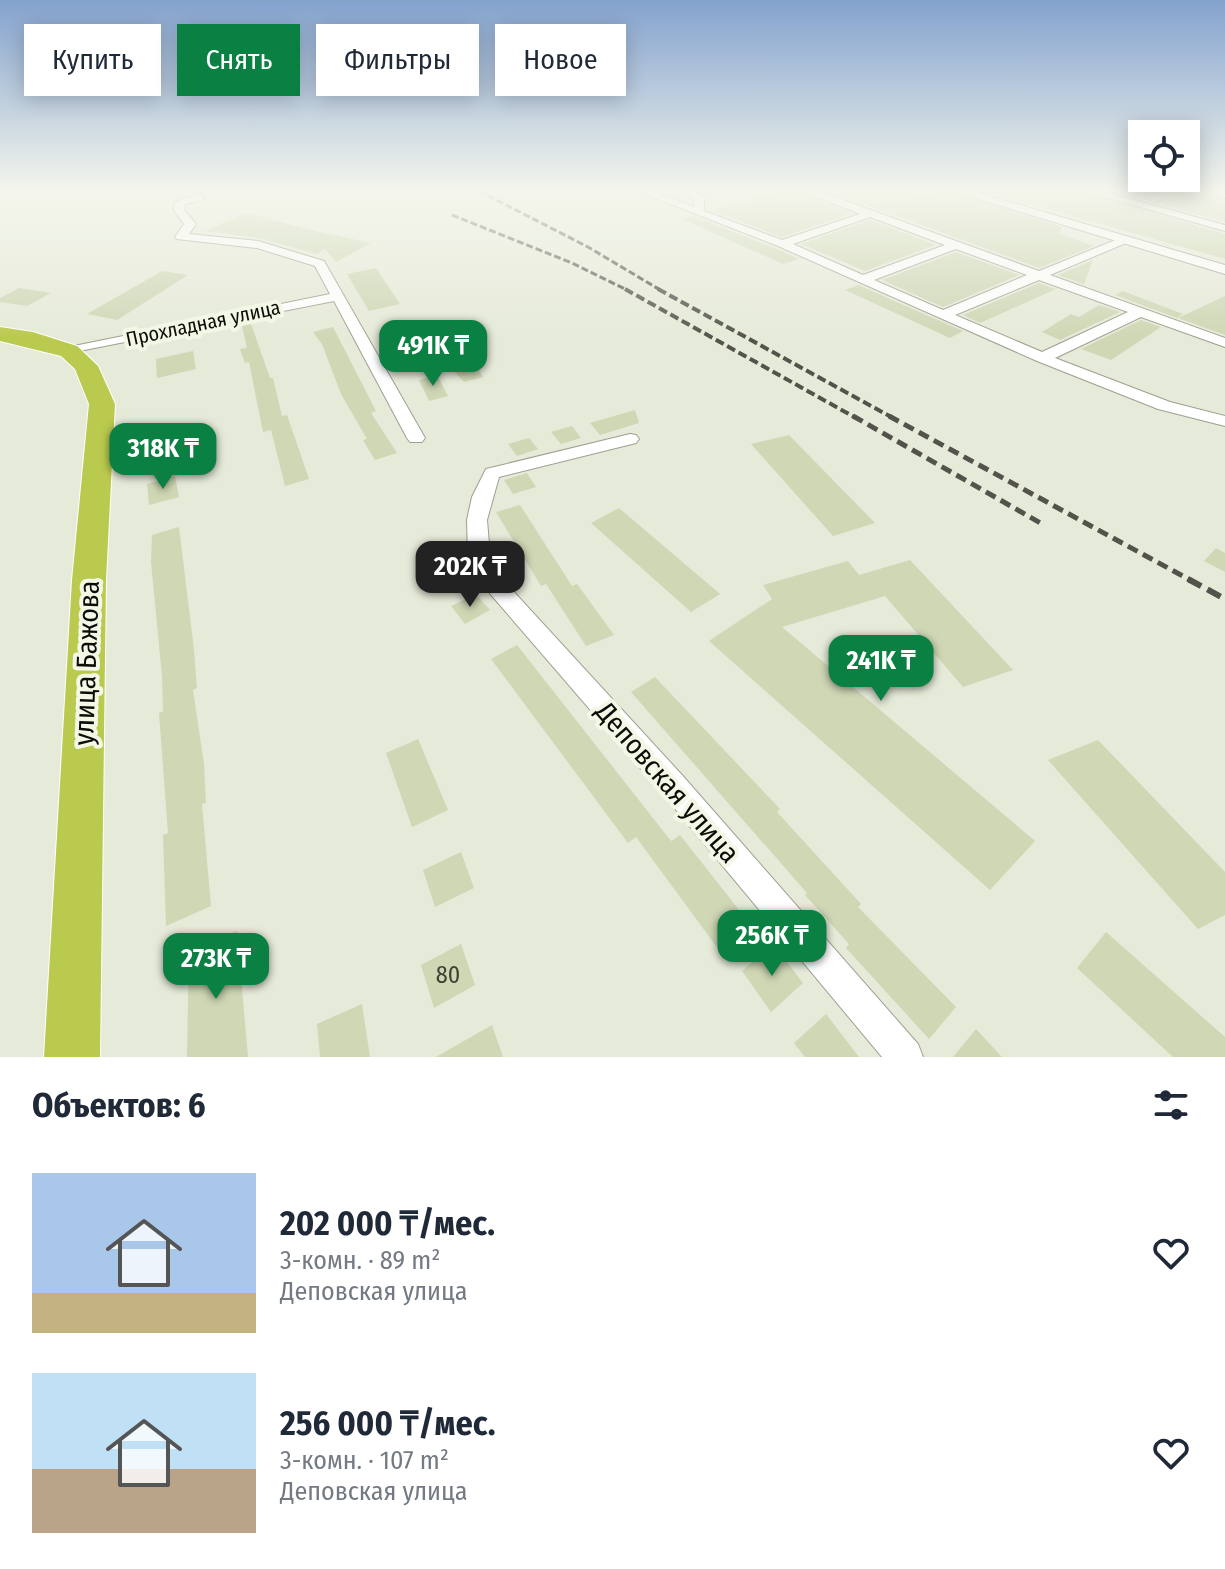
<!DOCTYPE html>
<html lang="ru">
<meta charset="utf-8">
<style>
:root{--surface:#fff;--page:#f6f6f7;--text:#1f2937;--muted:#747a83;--accent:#0b8043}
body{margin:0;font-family:"Fira Sans Condensed",sans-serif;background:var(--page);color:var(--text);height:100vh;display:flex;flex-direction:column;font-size:30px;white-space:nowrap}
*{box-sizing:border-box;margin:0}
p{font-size:26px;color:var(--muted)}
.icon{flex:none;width:44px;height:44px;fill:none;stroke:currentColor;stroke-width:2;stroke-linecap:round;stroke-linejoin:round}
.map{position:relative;height:1057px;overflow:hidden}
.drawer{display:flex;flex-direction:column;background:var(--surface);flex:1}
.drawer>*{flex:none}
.guide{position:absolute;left:24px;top:24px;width:800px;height:72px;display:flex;gap:16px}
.tools{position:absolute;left:1128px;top:120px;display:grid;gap:16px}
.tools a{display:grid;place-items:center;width:72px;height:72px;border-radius:0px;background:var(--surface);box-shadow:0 4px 20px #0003;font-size:40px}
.price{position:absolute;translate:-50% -68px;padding:0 18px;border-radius:16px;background:var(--accent);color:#fff;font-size:26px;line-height:52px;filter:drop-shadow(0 2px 4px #0008)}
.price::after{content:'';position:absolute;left:50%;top:48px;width:24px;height:18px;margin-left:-12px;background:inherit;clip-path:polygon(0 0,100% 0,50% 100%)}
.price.current{background:#222;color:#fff}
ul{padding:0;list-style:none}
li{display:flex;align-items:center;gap:24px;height:200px;padding:0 32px}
li span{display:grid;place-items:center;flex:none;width:224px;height:160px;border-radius:0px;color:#555}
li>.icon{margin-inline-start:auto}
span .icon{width:96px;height:96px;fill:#fffc;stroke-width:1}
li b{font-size:34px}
h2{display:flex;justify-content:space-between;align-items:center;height:96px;padding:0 32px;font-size:34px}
.chip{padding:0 28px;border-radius:0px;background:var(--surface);box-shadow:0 4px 20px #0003;font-size:28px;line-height:72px}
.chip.current{background:var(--accent);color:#fff}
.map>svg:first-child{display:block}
</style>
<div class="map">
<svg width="1225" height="1057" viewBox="0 0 1225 1057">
<rect width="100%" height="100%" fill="#e6ead8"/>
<!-- building -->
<path fill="#cfd7b5" d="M779,191H800L851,214L782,237L712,211Z
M828,191L913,192L932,198L933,191H949L1062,227L1060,234L1094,246L1039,268Z
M984,191H1080L1225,234V259Z
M1114,191L1155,201L1185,191L1225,202V222Z
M246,213L315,231L371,243L336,262L325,249L316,254L259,238L205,231Z
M693,216L777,249L799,259L783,264L682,219Z
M870,220L936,245L865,271L801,244Z
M956,252L1019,275L943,307L882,280Z
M1093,260L1084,284L1058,275Z
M376,268L400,304L369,311L347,274Z
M162,271L188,275L117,320L87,314Z
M1039,283L1056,289L980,323L963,315Z
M858,285L963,331L950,338L845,290Z
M19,288L51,293L27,306L0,302V298Z
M1123,291L1183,314L1177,318L1115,295Z
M1225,296V335L1178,318Z
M1099,305L1120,312L1060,340L1042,332L1071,314L1079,317Z
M1141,320L1161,327L1111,360L1081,349Z
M251,324L270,378H273L282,416L287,415L309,479L285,486L271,430L263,432L249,362L245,363L240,349L247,348L242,326Z
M333,327L376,411L371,413L397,453L375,460L363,440L367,439L341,394L322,344L313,332Z
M193,351L196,369L157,378L156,359Z
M476,365L483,377L464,382L453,370Z
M437,375L448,396L429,401L419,380Z
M635,410L639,423L600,435L590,423Z
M572,426L581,438L561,444L551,432Z
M789,435L875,523L833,536L751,444Z
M529,438L538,449L517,456L508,444Z
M527,473L536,487L513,494L504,480Z
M175,476L179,497L149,505L147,484Z
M520,505L572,586L577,584L614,635L586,646L546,584L541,586L496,512Z
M619,508L720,594L691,612L591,523Z
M179,527L194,650L197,688L193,690L204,764L206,803L202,804L211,906L166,926L163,835L168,833L159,713L163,711L162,676L151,562L152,535Z
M1216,548L1225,553V572L1204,561Z
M910,560L1013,670L963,687L885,596L782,627L1035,841L990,890L709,641L772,599L763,585L848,561L859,575Z
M476,594L490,610L465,624L451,606Z
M517,645L671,841L680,835L747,920L716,946L636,837L628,843L491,659Z
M655,677L780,809L777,812L861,904L858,907L956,1007L929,1039L846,948L849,944L805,895L807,893L631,692Z
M418,739L448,810L412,827L386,753Z
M1098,740L1225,872V915L1198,929L1048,760Z
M461,852L474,888L435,907L423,870Z
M237,931L248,1057H187L189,949Z
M1106,932L1225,1037V1057H1173L1077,968Z
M461,944L475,985L434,1008L421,965Z
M773,944L803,983L771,1012L742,971Z
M362,1004L370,1057H320L317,1024Z
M826,1014L859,1057H805L794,1043Z
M492,1025L503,1057H436Z
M976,1029L1002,1057H953Z"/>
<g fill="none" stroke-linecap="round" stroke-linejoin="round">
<defs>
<path id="minor" d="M637,191H652L694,207V199L681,191H694L704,198V211L782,240L860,214L803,191H818L1039,271L1118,239H1126V243L1050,275L1225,338V347L1141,317L1055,358L1170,402L1225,416V426L1158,409L1037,361L778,246ZM870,217L945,245L863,275L793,244ZM956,249L1027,275L943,310L874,280ZM1039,280L1128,312L1042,352L955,315Z
M1083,191H1101L1225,225V231Z
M1206,191L1225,192V198L1207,193Z
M201,194L205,199L185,204L184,210L196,224L189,234L258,241L324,261L425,438L422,442H410L407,438L334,301L64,354V348L69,347L330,294L315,266L257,248L177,239L175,237L184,224L174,210L175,202Z
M630,434L636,435L639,439L636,443L499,477L487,520L491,567L682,775L918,1044L923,1057H882L662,793L474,575L468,557L467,520L472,497L486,469Z"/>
<path id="tertiary" d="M952,191H972L1225,265V274Z"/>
<path id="trunk" d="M0,327L33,332L77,346L98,366L115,404L106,580L100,1057H44L72,580L89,404L75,369L61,356L0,341Z"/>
</defs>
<!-- minor casing -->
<use href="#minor" stroke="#9da090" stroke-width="2"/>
<!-- tertiary casing -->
<use href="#tertiary" stroke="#9da090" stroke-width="2"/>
<!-- trunk casing -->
<use href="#trunk" stroke="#fff" stroke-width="2"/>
<!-- minor -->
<use href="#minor" fill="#fff" fill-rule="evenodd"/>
<!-- tertiary -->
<use href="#tertiary" fill="#fff" fill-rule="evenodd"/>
<!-- trunk -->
<use href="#trunk" fill="#baca4e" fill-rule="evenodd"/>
<!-- rail-far3 -->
<path stroke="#52544b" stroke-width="3" stroke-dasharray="7 3" stroke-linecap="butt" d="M479,191L588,247L662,291
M452,215L572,263L629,291"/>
<!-- rail-far2 -->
<path stroke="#52544b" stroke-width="4" stroke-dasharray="9 4" stroke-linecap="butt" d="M625,289L856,418
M658,289L893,418"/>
<!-- rail-far1 -->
<path stroke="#52544b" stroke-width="5" stroke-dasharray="11 6" stroke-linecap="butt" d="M853,416L1044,525
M889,416L1192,581"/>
<!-- rail -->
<path stroke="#52544b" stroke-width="6" stroke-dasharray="15 7" stroke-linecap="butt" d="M1188,579L1225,599"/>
</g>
<!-- sky -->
<linearGradient id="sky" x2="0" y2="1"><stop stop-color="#83a2cd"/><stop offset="0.56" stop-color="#f4f6ed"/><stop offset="1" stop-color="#f4f6ed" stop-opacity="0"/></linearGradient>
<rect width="1225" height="339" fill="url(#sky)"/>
<g text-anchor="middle" stroke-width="8" stroke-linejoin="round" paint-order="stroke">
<!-- far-street labels -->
<g font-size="20" fill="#0c0d08" stroke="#f3f7e5">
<text transform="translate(203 323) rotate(-12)" y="7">Прохладная улица</text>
</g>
<!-- near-number labels -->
<g font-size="24" fill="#3d4033">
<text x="448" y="983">80</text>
</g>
<!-- near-street labels -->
<g font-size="28" fill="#0c0d08" stroke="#f3f7e5">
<text transform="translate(86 663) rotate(-88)" y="10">улица Бажова</text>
<text transform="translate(668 782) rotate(49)" y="10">Деповская улица</text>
</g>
</g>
</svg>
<div class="tools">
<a><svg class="icon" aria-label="locate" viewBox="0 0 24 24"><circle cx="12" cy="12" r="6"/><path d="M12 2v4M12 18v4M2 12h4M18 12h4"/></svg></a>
</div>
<b class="price" style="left:433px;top:388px">491K ₸</b>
<b class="price" style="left:163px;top:491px">318K ₸</b>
<b class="price current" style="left:470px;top:609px">202K ₸</b>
<b class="price" style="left:881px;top:703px">241K ₸</b>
<b class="price" style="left:772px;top:978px">256K ₸</b>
<b class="price" style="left:216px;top:1001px">273K ₸</b>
<div class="guide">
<a class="chip">Купить</a>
<a class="chip current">Снять</a>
<a class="chip">Фильтры</a>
<a class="chip">Новое</a>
</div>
</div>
<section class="drawer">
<h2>Объектов: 6<svg class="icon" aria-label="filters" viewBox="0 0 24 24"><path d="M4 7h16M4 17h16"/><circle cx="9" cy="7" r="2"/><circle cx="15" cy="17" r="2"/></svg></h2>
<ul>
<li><span style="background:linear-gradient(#a9c7e8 75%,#c2b280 0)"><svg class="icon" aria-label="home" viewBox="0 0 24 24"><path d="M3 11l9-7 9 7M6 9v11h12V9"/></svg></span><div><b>202 000 ₸/мес.</b><p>3-комн. · 89 m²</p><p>Деповская улица</p></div><svg class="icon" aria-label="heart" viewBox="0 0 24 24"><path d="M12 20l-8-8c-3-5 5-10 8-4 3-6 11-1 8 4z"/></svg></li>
<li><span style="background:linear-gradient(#bfe0f5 60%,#b9a48a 0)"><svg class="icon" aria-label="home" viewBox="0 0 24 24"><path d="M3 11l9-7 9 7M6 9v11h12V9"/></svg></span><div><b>256 000 ₸/мес.</b><p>3-комн. · 107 m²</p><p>Деповская улица</p></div><svg class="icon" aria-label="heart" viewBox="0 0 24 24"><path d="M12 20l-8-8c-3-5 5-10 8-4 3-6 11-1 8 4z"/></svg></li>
</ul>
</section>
